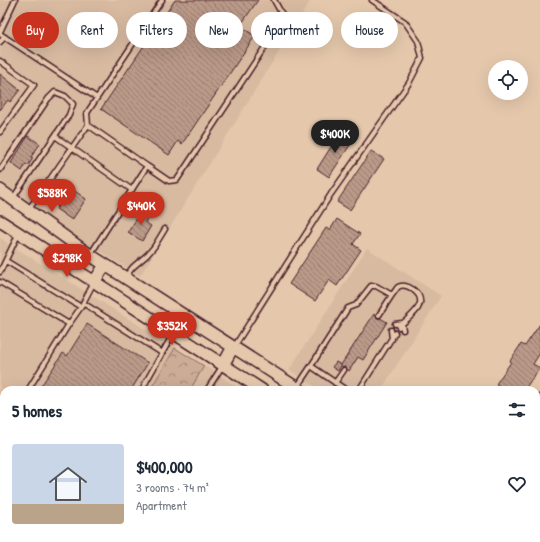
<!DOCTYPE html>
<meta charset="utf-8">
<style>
:root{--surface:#fff;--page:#f2f2f3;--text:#1f2937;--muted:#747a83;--accent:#c8321e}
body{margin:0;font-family:"Patrick Hand",sans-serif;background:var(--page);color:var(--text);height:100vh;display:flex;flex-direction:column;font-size:15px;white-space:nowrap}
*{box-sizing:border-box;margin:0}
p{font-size:13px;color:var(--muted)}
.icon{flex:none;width:22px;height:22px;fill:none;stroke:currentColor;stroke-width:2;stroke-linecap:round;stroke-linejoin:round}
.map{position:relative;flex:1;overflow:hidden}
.details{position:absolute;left:0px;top:386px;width:540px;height:156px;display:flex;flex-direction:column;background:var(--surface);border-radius:12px 12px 0 0;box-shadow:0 4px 16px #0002}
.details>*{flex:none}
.guide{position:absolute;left:12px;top:12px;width:516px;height:36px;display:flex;gap:8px}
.buttons{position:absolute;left:488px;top:60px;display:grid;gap:8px}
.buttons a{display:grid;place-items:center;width:40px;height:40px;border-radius:50%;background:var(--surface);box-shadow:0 4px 16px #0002;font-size:20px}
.price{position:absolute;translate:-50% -34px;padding:0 9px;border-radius:14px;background:var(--accent);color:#fff;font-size:13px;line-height:26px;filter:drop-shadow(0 1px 2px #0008)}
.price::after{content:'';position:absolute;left:50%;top:24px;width:12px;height:9px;margin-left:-6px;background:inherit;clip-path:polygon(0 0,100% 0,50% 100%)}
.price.current{background:#222;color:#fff}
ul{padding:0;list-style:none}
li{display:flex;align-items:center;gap:12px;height:100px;padding:0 12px}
li span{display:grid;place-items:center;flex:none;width:112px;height:80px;border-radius:4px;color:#555}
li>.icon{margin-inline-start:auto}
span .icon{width:48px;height:48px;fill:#fffc;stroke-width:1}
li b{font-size:17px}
h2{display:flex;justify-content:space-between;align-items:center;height:48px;padding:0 12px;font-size:17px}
.chip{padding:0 14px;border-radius:18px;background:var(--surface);box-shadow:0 4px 16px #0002;font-size:14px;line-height:36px}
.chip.current{background:var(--accent);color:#fff}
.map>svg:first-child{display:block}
</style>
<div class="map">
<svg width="540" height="542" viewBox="0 0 540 542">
<defs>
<pattern id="forest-crowns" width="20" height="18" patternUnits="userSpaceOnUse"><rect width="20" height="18" fill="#ccac97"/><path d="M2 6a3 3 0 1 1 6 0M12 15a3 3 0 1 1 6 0" fill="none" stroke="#a88b7b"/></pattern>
<pattern id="building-back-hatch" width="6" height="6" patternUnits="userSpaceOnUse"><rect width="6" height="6" fill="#ba9988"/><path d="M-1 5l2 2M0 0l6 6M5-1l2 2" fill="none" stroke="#997c6f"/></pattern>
</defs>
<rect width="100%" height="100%" fill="#e5c8ac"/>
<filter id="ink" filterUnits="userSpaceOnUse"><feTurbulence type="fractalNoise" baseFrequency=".025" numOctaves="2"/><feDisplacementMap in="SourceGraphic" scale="8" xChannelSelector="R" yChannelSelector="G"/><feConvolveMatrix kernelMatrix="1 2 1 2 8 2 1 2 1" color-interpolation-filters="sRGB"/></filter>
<g filter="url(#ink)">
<!-- built -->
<path fill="#d8baa1" d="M0,0H311L140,276L57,225L0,180Z
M0,238L175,348L150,390H4V538H112L110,542H0Z
M367,248L441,296L381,390H321L289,370Z
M202,364L242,390H188Z
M540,424V531L536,529V430Z
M158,538H311L309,542H157Z"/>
<!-- forest -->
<path fill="url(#forest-crowns)" stroke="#8b6661" d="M175,348L204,366L190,390H150Z
M112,538H156L155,542H110Z"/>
<!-- building -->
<path fill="url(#building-back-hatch)" stroke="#4a1f2b" d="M175,0H258L240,26L255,36L182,144L178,141L169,155L101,109Z
M0,74L20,90L10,102L8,100L0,110Z
M341,131L354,139L329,177L317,169Z
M28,136L40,144L31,157L33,158L28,166L26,164L22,171L11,163Z
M371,151L384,159L350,210L337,202Z
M72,189L86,199L72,220L56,209L67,191L70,193Z
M143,209L150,214L145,222L151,226L142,241L128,232Z
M337,219L360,234L353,244L361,250L337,286L329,280L315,301L289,284L326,228L330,230Z
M374,314L377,318H380L387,322L363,360L358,357L349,371L345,367L341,366L338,371L332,367L336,362L341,365Z
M87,324L148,363L131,390H47L41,386L63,353L67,356Z
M540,324V353L533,364L540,368L524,390H505L496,384L511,362L510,361L521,344L525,346Z"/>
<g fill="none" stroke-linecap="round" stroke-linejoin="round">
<defs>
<path id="service" d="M0,32L15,0
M0,34L97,98
M0,42L5,37
M0,61L34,85L0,132
M88,125L87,113L162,0
M55,136L132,190
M147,166L169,181L177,180L284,18L274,0
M0,170L48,99L55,92L65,96L73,104L69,115L13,198
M29,209L88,125L147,166L90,255
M6,261L81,307
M0,272L18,235
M125,277L133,267L147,255L154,247L165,229
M0,282L69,324
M83,303L162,353
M379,315L392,295
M402,323L403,330
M395,324L402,323
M391,330L392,339
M234,347L331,194L409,83L422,58L418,41L405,22L372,0
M311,366L348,308L356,305L371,286H376L392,295C394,293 396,289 398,287C406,282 422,293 420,303C418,313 405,320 399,327
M335,383L344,370
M297,387L311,366L346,390
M28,390L69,324L81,307L94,282
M142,390L147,380L173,334
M207,390L223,365
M359,390L395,333
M0,427H4
M536,442L540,436
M0,460L4,462
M0,492L4,495
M0,509L4,506
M536,514L540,517
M106,542L108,538
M169,542L170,538
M216,542L218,538
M244,542L246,538
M297,542L299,538
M442,542L444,538
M459,542L462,538"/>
<path id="minor" d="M536,405L540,399
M325,542L327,538"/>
<path id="secondary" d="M0,190L90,255L300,390
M0,221L262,390
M94,282L105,265
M174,333L184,316
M223,365L233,347
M491,538L497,542
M531,538L537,542"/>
</defs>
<!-- service casing -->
<use href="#service" stroke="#4a1f2b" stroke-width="7"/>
<!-- minor casing -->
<use href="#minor" stroke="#4a1f2b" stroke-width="11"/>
<!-- secondary casing -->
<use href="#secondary" stroke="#4a1f2b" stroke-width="14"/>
<!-- service -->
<use href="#service" stroke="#e5c8ac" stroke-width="4"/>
<!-- minor -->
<use href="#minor" stroke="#e5c8ac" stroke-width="8"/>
<!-- secondary -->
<use href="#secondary" stroke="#e5c8ac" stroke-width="11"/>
</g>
</g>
</svg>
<div class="buttons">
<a><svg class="icon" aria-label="locate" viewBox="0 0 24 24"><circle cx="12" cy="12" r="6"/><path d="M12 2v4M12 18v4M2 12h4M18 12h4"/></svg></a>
</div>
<b class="price current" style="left:335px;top:154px">$400K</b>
<b class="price" style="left:52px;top:213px">$588K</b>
<b class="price" style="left:141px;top:226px">$440K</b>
<b class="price" style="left:67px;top:278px">$298K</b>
<b class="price" style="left:172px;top:346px">$352K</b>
<div class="guide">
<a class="chip current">Buy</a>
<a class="chip">Rent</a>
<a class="chip">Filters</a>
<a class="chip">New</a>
<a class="chip">Apartment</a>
<a class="chip">House</a>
</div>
<section class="details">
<h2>5 homes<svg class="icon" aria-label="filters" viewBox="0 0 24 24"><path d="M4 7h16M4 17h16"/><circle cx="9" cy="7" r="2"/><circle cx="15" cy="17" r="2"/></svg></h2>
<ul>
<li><span style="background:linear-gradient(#c9d6e8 75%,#b9a48a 0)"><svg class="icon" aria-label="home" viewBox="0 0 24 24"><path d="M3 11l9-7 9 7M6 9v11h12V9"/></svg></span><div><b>$400,000</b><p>3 rooms · 74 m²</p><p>Apartment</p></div><svg class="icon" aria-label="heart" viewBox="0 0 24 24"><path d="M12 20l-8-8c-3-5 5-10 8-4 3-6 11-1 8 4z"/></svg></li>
</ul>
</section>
</div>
